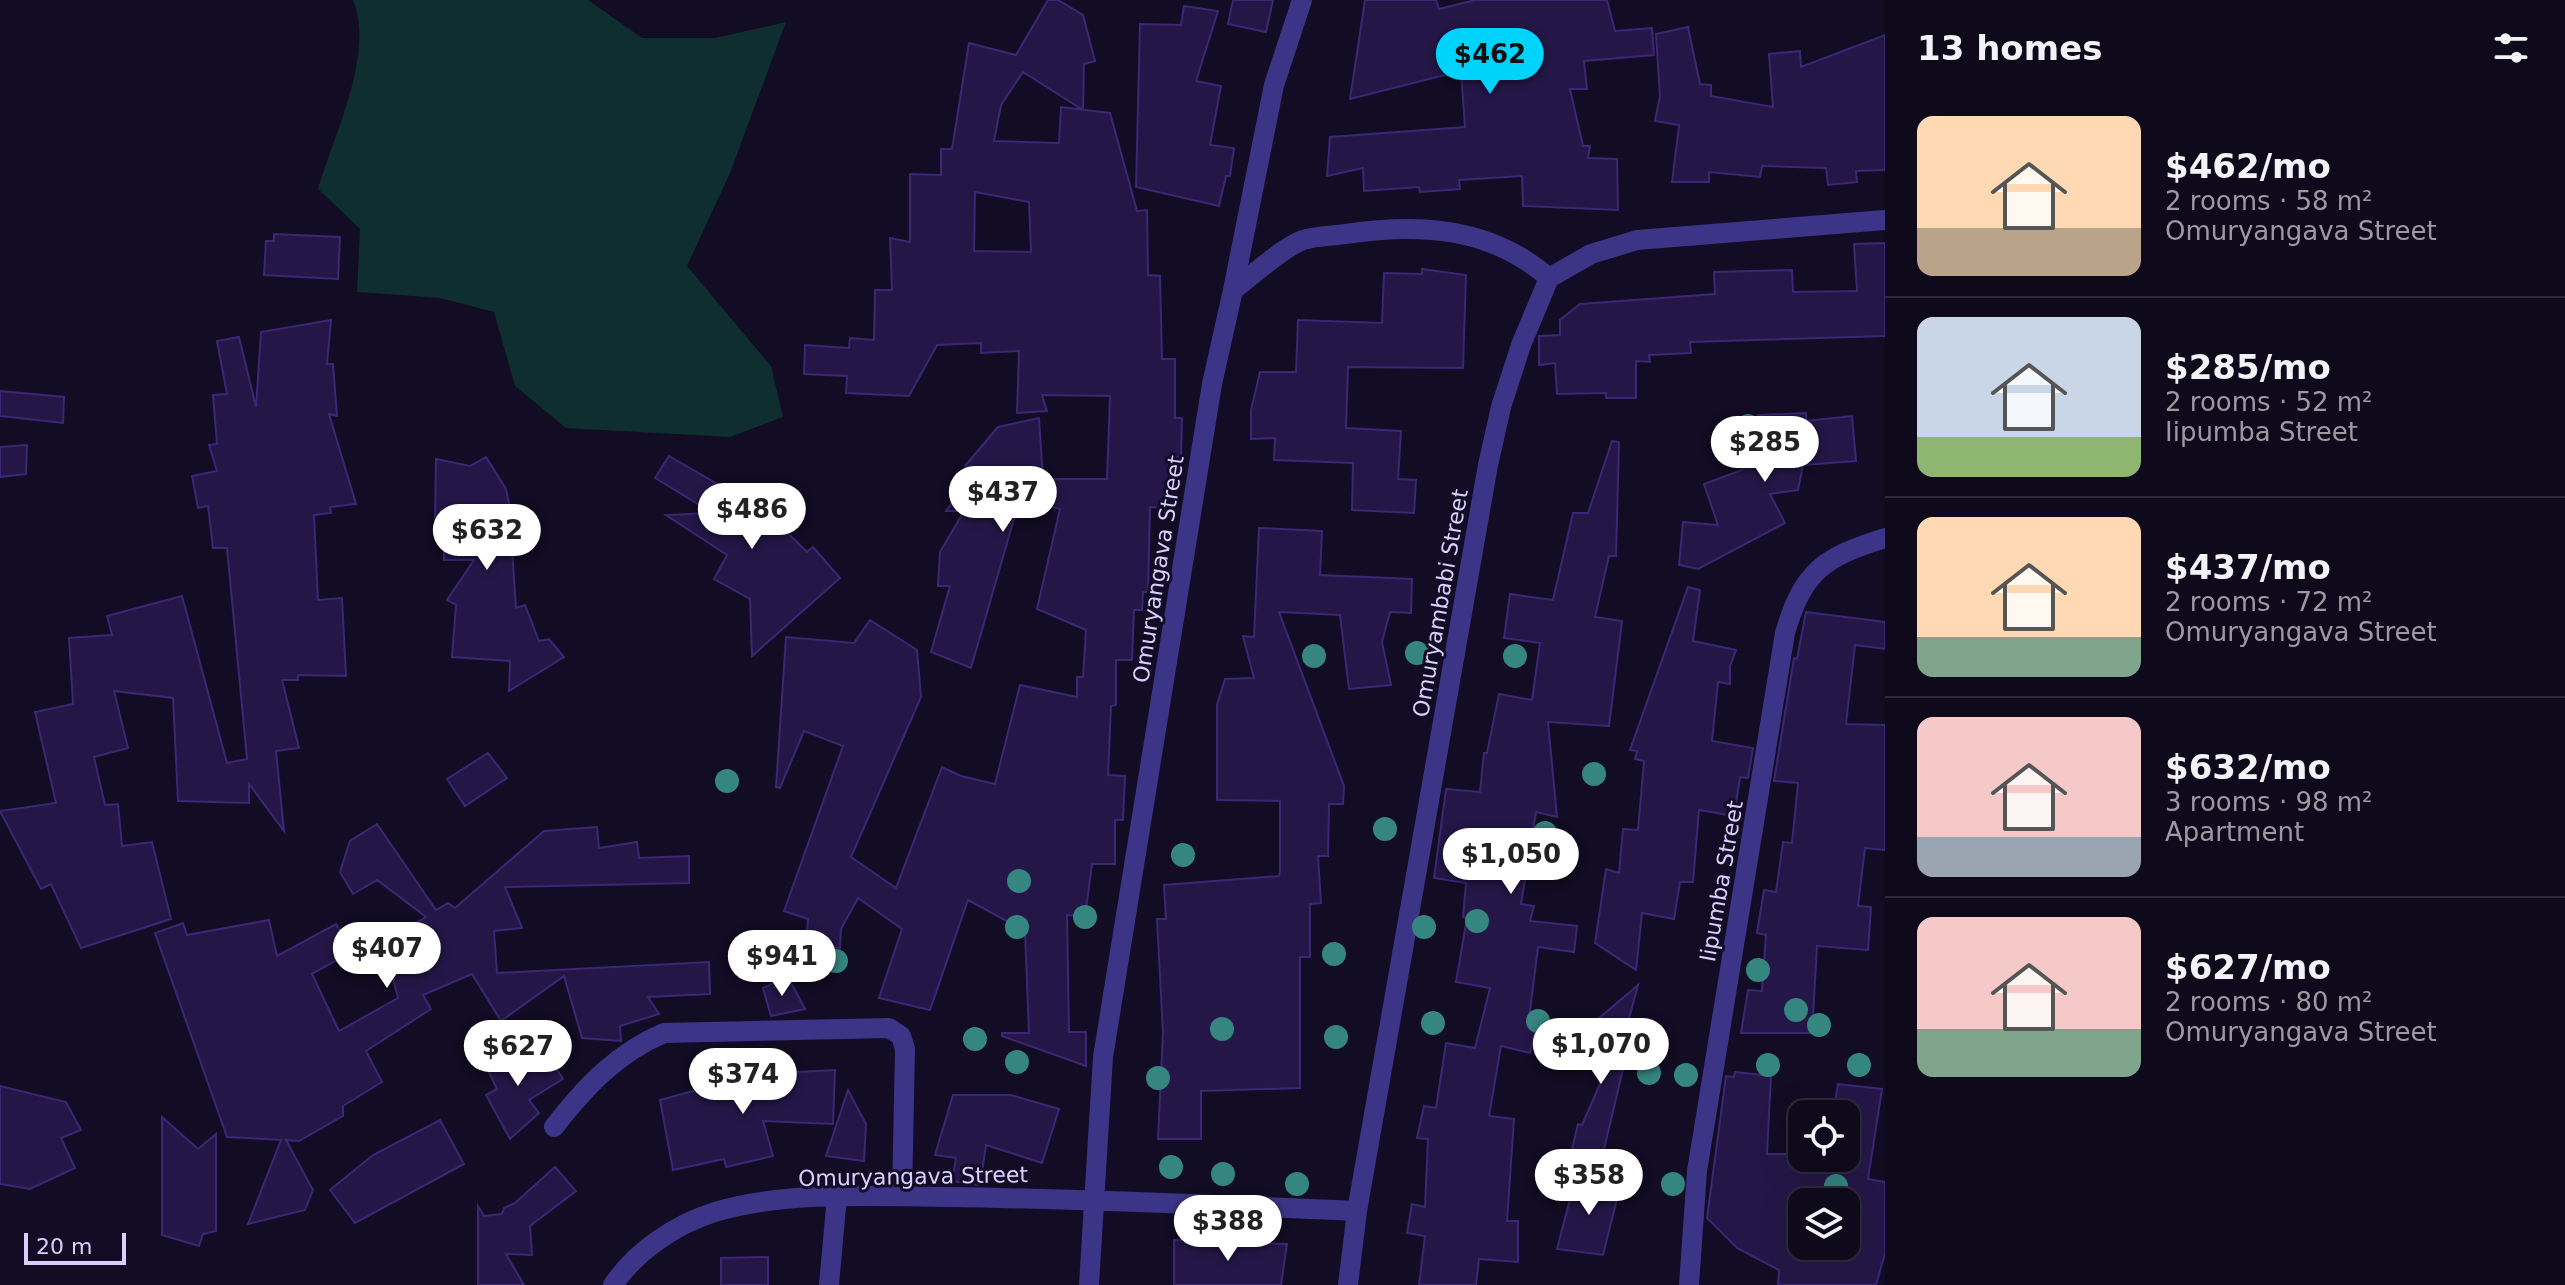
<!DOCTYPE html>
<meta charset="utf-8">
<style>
:root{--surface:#0e091b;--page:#1c1728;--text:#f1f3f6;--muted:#9b9aa3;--line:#2e2a3a;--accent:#00d3fb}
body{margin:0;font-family:"DejaVu Sans",sans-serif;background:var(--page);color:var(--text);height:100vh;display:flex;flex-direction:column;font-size:30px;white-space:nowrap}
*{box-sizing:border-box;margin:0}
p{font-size:26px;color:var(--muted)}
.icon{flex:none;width:44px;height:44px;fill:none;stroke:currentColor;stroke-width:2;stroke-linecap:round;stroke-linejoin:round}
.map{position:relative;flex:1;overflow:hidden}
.sheet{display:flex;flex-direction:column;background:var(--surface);width:680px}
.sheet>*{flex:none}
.buttons{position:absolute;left:1788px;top:1100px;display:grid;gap:16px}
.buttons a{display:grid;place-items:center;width:72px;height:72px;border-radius:16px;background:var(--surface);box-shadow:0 8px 32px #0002,0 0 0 2px var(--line);font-size:40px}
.scale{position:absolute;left:24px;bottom:20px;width:102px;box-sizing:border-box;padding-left:8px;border:4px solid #d8d0ff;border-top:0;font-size:22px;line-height:28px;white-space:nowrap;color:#d8d0ff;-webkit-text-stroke:6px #120c24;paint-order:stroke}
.price{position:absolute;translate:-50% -68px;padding:0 18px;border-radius:28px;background:#fff;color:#222;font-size:26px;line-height:52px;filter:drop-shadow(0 2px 4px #0008)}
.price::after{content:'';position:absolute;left:50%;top:48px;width:24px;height:18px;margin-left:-12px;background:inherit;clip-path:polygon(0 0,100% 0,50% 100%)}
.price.current{background:var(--accent);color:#111}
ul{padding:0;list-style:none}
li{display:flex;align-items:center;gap:24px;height:200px;padding:0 32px}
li+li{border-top:2px solid var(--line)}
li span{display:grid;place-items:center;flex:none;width:224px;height:160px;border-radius:16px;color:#555}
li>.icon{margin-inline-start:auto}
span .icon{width:96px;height:96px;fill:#fffc;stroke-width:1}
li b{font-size:34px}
h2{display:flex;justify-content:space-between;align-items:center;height:96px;padding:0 32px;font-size:34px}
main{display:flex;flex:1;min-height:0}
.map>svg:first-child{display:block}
</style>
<main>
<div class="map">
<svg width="1885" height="1285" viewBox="0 0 1885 1285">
<rect width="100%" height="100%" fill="#120c24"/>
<!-- green -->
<path fill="#0f2e2f" d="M353,0H588L642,38H715L786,22L730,173L687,266L771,366L783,417L730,437L566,428L515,386L494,312L440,298L357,292L360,229L318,189C334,134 375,54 353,0Z"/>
<!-- building -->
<path fill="#241747" stroke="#3b2775" stroke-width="2" fill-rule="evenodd" d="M1048,0H1058L1083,15L1095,61L1084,64L1083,110L1023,72L1001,105L994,141L1059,143L1061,107L1110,113L1137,211L1147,210L1148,275L1160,276L1162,359H1175V418H1182L1181,457H1171L1168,508L1150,507L1148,592H1143L1142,610H1134L1132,660H1116V705L1111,706L1108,775L1125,776L1123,820H1115V864H1092L1085,917L1067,915L1069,1032H1086V1066L1002,1036V1033H1029L1025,931L968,900L930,1010L879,998L902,929L858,898L841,929L840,948L806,946L808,919L784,911L843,746L804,731L780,788L776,787L786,637L854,643L870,620L917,650L921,697L851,857L896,888L942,767L961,776L995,784L1020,685L1077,697V677H1083L1086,630L1037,609L1060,509L1020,498L971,668L931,652L950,586H938L940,552L964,511H946L973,473L965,466L998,427L1039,418L1043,479H1107L1110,396L1042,395L1047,411L1017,413L1019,351L981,353V343L937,345L909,396L846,393L847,376L804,374L805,345L849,348L850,338L874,340L875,290H892L890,238L910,242V174L941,175V149H952L969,43L1016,55ZM975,192L1029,202L1031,252L974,251Z
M1233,0H1273L1266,32L1228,24Z
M1365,0H1436L1439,9L1475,0H1607L1615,31L1652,28L1654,55L1584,61L1587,89H1570L1583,146H1590L1588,158L1617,159L1618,210L1523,206L1522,176L1459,180L1460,189L1420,192L1419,187L1364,191L1363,168L1327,176L1330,137L1465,127L1461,71L1350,99Z
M1184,6L1218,11L1196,81L1221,86L1210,145L1234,148L1230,176H1226L1219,206L1136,187L1140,24L1181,25Z
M1688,27L1700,84L1711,85V96L1773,107L1769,54L1800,51L1801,67L1885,35V170L1856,171L1857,182L1828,185L1826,168L1762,166L1760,177L1709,172V182H1672L1679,125L1655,121L1660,96L1656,34Z
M274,234L340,237L338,279L264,275L266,241H274Z
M1885,243V336L1690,342L1691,353L1649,355L1650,362L1636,361V398H1606V393L1557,394L1555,363L1539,365V336L1560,335V320L1580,304L1715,294L1714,272L1792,270L1793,292L1857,291L1854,244Z
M1422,269L1466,275L1463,368L1348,367L1346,428L1401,431L1398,479L1416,480L1414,513L1352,510L1353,463L1274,460L1275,438L1251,439V410L1260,372H1296L1298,320L1382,323L1384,273L1422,274Z
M331,320L327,364H333L337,416L329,414L356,504L330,507L331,513L314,515L318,600L342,598L346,676L298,675V680H282L299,748L276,751L284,831L249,784V803L178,801L173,698L114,691L128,748L94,757L105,805L118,804L122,846L152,842L171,919L81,948L51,884L41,889L0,811L56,803L35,712L73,704L69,638L112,635L107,616L182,596L227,763L247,759L227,548H213L208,506L198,508L192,476L217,471L209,445L217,444L213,395L227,394L217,341L239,337L256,407L261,332Z
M0,391L64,397L63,423L0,416Z
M1806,413V421L1852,416L1856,461L1803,465L1798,490L1770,494L1785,523L1698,569L1679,565L1683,522L1718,525L1704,484L1739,471L1768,453L1758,415Z
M1612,441L1619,442L1616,556H1609L1595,617L1622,621L1609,726L1548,722L1557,817L1536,812L1521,904L1534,906L1530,921L1577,926L1574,952L1538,947L1529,1019L1538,1021L1530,1053L1501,1046L1489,1116L1514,1119L1507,1221H1518V1262L1479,1259L1476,1285H1419L1425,1236L1407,1233L1412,1204L1425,1207L1428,1139L1417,1138L1424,1106L1436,1108L1446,1043L1475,1048L1490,988L1456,982L1467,918L1463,917L1466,883L1434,878L1446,789L1480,792L1484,753H1487L1499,694L1532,700L1540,643L1504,638L1510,594L1553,600L1573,513H1588Z
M27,445L26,474L0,477V447Z
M669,456L740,497L748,486L773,502L767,512L807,552L813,547L840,578L752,656L750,599L714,579L727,555L666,515L713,513L655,478Z
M486,457L506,489L515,534L511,535L516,608L525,605L539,641L549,639L564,657L509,691L510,661L452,657L456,605L447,600L474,560H444V517H435L436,459L470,466Z
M1259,528L1322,531L1320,575L1412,579L1411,613L1390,612L1382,642L1391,685L1349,689L1340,615L1279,612L1344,786L1343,804H1329L1328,856H1318L1321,903L1310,904V957H1300V1088L1201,1091V1139H1158L1163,1033L1157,919H1166L1164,885L1279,876L1280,871V801L1217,800V705L1225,679L1254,678L1243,636L1254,637Z
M1688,587L1700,590L1693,641L1736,650L1730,666V684L1718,682L1712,741L1753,748L1748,778L1740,777L1734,816L1699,810L1693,882H1680L1674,919L1642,913L1636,970L1595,943L1606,869L1619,873L1623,829L1638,830L1644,761L1635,759L1637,751L1630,750Z
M1806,612L1885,622V649L1855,645L1846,724L1885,725V850L1865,848L1858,906L1871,907L1868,950L1817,946L1812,1033H1741L1748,990L1762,991L1766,935L1757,933L1764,890L1776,892L1783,842L1792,843L1798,783L1774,781L1794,658L1797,659Z
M488,753L507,778L465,806L447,779Z
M377,824L436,910L448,903L455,908L544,831L597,827L599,848L637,842L639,858L689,856V883L505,887L522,928L494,931L497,973L709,962L710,994L648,997L659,1014L620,1026L621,1041L582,1038L564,976L501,1021L472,974L423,995L431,1009L366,1051L382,1082L343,1106V1116L299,1141L286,1140L313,1190L305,1210L248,1224L281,1140L227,1137L155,933L183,923L187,935L269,920L277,956L336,924L351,952L312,974L339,1031L398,998L384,942L426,917L377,880L353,894L340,872L350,841Z
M788,977L805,1009L771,1016L763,988Z
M1638,985L1617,1063L1624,1065L1597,1179L1567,1170L1578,1124L1582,1125L1610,1061L1588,1055L1589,1051L1566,1046Z
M506,1046L519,1071L547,1054L563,1079L529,1100L539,1113L510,1139L486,1095L497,1089L482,1058Z
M835,1070L833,1124L763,1121L773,1156L726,1167L724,1159L673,1170L660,1100L755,1074Z
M1735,1072L1771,1076L1767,1154H1802V1158H1846V1114H1833L1838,1084L1882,1089L1868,1179L1885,1182V1253L1876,1285H1778L1779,1270L1737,1248L1707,1218L1726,1076L1734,1077ZM1802,1202H1846V1246H1802Z
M0,1086L66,1102L81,1130L61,1138L75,1168L30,1189L0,1184Z
M848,1090L866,1124L864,1161L826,1156Z
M953,1095H1011L1059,1109L1042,1163L986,1145L980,1185L952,1181L956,1158L935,1155Z
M162,1117L198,1149L216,1134V1231L203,1234L199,1246L162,1235Z
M440,1120L464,1164L355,1223L330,1190L373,1155Z
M555,1167L576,1191L530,1226L532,1255L506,1254L524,1285H478V1206L484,1216L502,1214L504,1208L515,1203Z
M1576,1176L1620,1187L1603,1255L1557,1249Z
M1174,1240L1287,1244L1281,1285H1174Z
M768,1257V1285H721V1258Z"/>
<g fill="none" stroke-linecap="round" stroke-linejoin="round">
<!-- minor -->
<path stroke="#3c3487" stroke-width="20" d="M1233,290L1274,85L1302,0
M554,1127C585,1087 617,1053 664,1033L889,1028L901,1036L905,1049L902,1196
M613,1285C636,1251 676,1224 715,1212C783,1191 879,1196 950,1197C1086,1199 1221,1205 1357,1211
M829,1285L837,1196
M1089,1285L1103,1057L1212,384L1233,290C1251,277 1283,247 1303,240C1316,236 1332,236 1346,234C1420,223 1491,227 1549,278
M1348,1285L1357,1211L1488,465L1501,407L1521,345L1549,278L1591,254L1637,240L1885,220
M1689,1285L1697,1171L1785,633C1803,571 1824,557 1885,538"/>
</g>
<!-- trees -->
<g fill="#358580">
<circle cx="1748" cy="426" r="12"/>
<circle cx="1417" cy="653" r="12"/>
<circle cx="1314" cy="656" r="12"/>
<circle cx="1515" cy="656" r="12"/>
<circle cx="1594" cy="774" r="12"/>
<circle cx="727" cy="781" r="12"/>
<circle cx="1385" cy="829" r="12"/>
<circle cx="1545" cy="833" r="12"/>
<circle cx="1183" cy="855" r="12"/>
<circle cx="1019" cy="881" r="12"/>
<circle cx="1085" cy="917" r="12"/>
<circle cx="1477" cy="921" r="12"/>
<circle cx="1017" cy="927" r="12"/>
<circle cx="1424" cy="927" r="12"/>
<circle cx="1334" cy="954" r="12"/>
<circle cx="836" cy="961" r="12"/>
<circle cx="1758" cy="970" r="12"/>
<circle cx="1796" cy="1010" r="12"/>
<circle cx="1538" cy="1021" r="12"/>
<circle cx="1433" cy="1023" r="12"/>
<circle cx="1819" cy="1025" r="12"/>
<circle cx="1222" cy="1029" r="12"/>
<circle cx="1336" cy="1037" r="12"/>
<circle cx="975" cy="1039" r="12"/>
<circle cx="1017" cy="1062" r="12"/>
<circle cx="1768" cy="1065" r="12"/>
<circle cx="1859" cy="1065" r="12"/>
<circle cx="1649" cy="1073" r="12"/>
<circle cx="1686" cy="1075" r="12"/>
<circle cx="1158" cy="1078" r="12"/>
<circle cx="1171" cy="1167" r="12"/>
<circle cx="1223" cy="1174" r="12"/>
<circle cx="1297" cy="1184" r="12"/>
<circle cx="1673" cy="1184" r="12"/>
<circle cx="1836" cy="1186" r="12"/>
</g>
<g text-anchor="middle" stroke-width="6" stroke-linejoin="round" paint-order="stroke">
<!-- street labels -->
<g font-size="22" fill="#d8d0ff" stroke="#120c24">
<text transform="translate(1158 569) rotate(-81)" y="8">Omuryangava Street</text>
<text transform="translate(1440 603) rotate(-80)" y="8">Omuryambabi Street</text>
<text transform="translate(1721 881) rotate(-80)" y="8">Iipumba Street</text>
<text transform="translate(913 1176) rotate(-1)" y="8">Omuryangava Street</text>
</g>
</g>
</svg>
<div class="buttons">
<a><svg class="icon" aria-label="locate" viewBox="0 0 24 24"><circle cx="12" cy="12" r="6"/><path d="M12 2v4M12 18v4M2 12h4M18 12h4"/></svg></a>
<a><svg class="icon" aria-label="layers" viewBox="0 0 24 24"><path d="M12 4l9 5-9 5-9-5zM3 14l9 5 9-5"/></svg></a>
</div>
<div class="scale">20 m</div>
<b class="price current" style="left:1490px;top:96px">$462</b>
<b class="price" style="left:1765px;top:484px">$285</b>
<b class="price" style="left:1003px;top:534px">$437</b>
<b class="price" style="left:752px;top:551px">$486</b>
<b class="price" style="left:487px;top:572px">$632</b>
<b class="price" style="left:1511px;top:896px">$1,050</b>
<b class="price" style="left:387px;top:990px">$407</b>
<b class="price" style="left:782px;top:998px">$941</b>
<b class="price" style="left:1601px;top:1086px">$1,070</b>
<b class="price" style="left:518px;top:1088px">$627</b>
<b class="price" style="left:743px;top:1116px">$374</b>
<b class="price" style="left:1589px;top:1217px">$358</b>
<b class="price" style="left:1228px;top:1263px">$388</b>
</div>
<section class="sheet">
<h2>13 homes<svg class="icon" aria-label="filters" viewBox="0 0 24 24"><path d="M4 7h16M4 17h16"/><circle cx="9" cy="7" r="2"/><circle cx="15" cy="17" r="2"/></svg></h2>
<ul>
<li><span style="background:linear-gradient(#ffd9b3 70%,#b9a48a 0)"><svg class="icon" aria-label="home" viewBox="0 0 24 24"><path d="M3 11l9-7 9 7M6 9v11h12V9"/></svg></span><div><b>$462/mo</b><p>2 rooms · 58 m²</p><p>Omuryangava Street</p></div></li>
<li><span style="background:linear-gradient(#c9d6e8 75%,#8fb573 0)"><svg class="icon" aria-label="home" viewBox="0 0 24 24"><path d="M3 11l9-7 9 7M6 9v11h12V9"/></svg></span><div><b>$285/mo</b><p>2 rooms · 52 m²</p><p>Iipumba Street</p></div></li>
<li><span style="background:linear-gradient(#ffd9b3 75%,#7fa58c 0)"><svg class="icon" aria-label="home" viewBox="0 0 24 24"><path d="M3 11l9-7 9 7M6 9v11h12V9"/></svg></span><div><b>$437/mo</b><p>2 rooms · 72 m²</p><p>Omuryangava Street</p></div></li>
<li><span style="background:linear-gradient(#f6c9c9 75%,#9aa5b1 0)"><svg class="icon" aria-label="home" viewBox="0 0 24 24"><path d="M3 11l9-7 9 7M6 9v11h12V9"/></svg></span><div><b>$632/mo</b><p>3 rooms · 98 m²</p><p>Apartment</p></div></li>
<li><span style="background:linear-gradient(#f6c9c9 70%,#7fa58c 0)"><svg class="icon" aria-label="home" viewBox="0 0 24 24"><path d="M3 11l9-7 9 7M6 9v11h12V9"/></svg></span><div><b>$627/mo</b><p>2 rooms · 80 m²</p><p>Omuryangava Street</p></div></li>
</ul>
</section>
</main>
